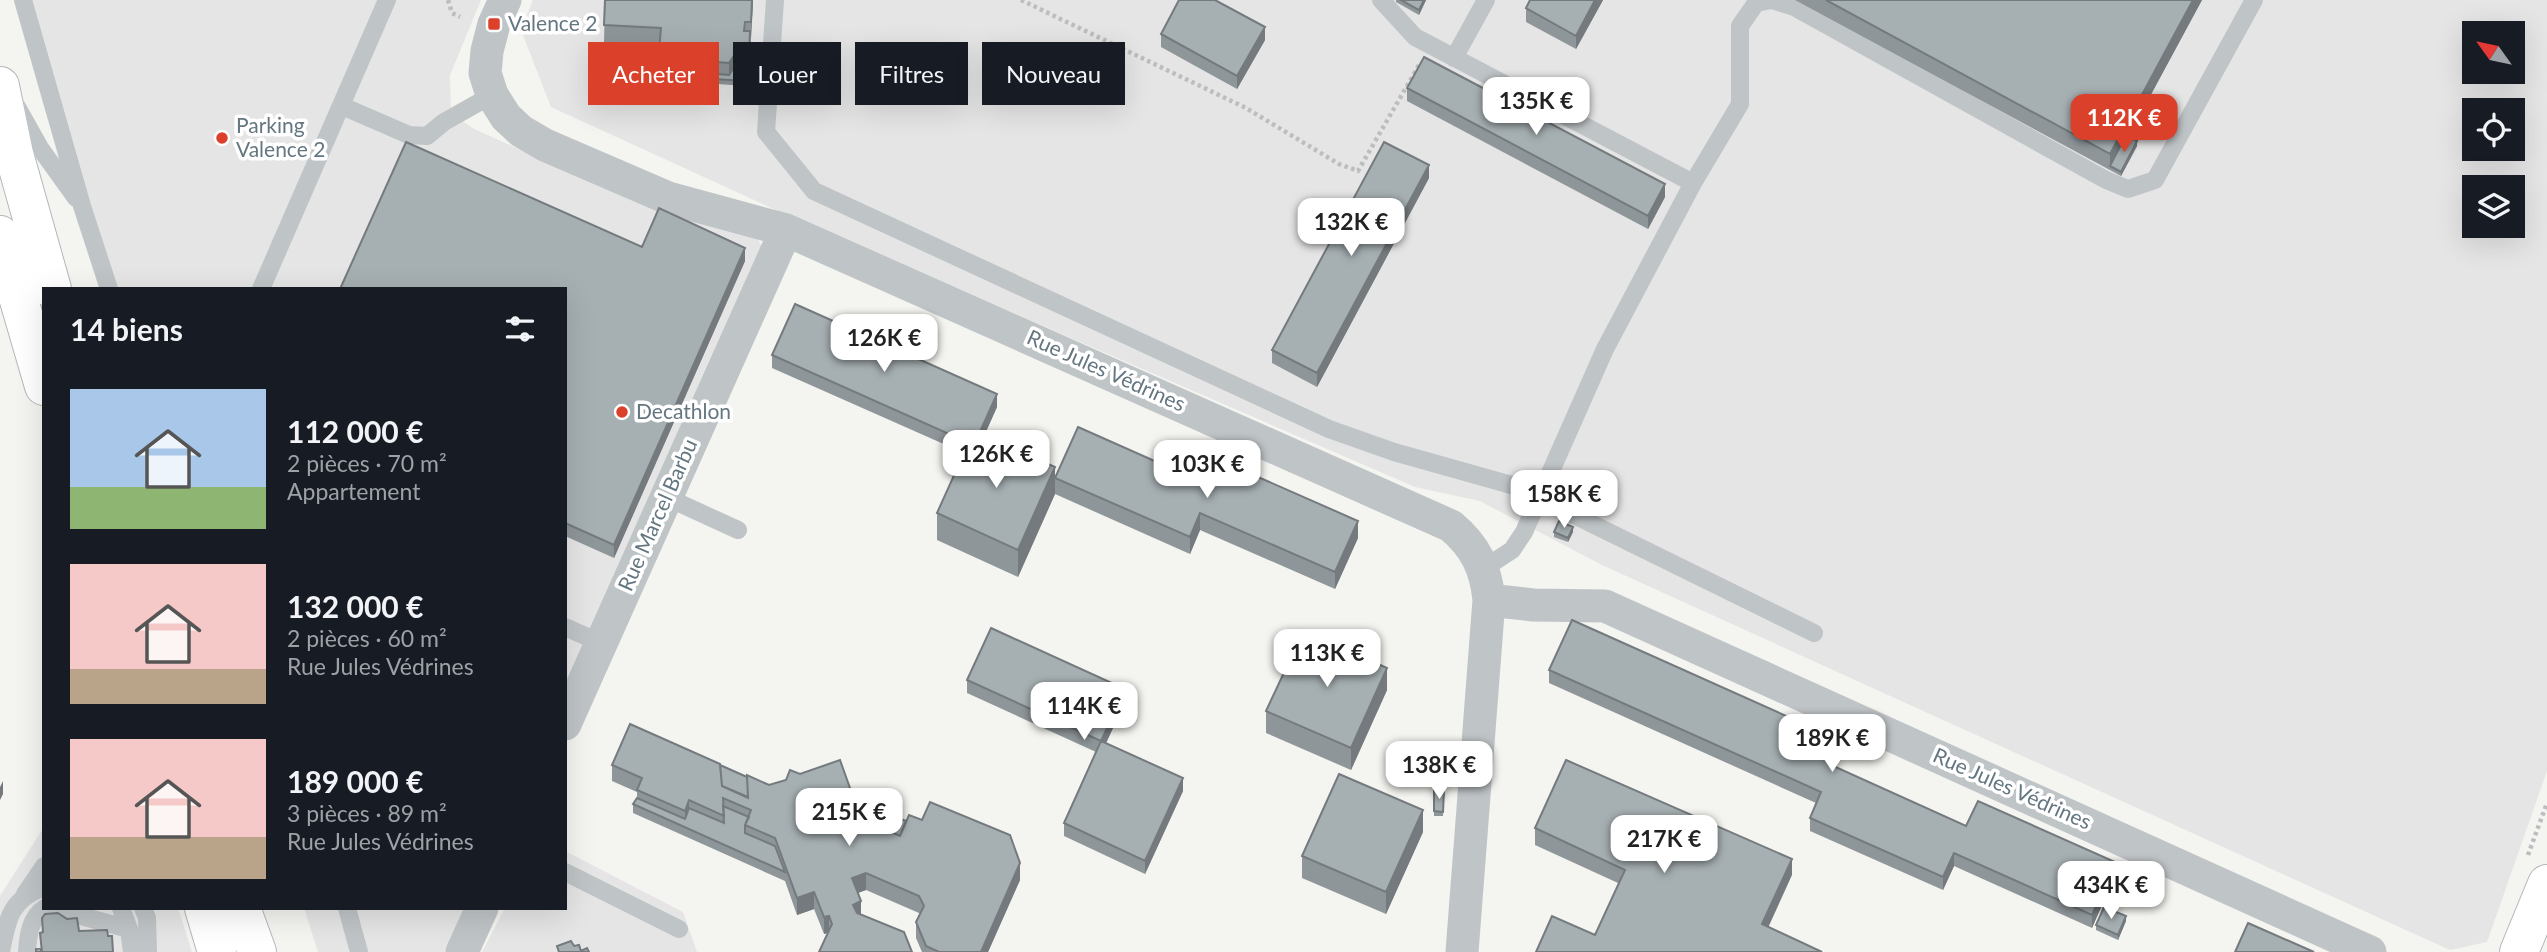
<!DOCTYPE html>
<html lang="fr">
<meta charset="utf-8">
<style>
:root{--surface:#171b24;--page:#242831;--text:#f1f3f6;--muted:#9ea1a6;--accent:#da402a}
body{margin:0;font-family:Lato,sans-serif;background:var(--page);color:var(--text);height:100vh;display:flex;flex-direction:column;font-size:26px;white-space:nowrap}
*{box-sizing:border-box;margin:0}
p{font-size:23px;color:var(--muted)}
.icon{flex:none;width:38px;height:38px;fill:none;stroke:currentColor;stroke-width:2;stroke-linecap:round;stroke-linejoin:round}
.map{position:relative;flex:1;overflow:hidden}
.sheet{position:absolute;left:42px;top:287px;width:525px;height:623px;display:flex;flex-direction:column;background:var(--surface);border-radius:0px;box-shadow:0 7px 28px #0002}
.sheet>*{flex:none}
.top-card{position:absolute;left:588px;top:42px;width:665px;height:63px;display:flex;gap:14px}
.needle{width:46px;rotate:303deg}
.tools{position:absolute;left:2462px;top:21px;display:grid;gap:14px}
.tools a{display:grid;place-items:center;width:63px;height:63px;border-radius:0px;background:var(--surface);box-shadow:0 7px 28px #0002;font-size:35px}
.price{position:absolute;translate:-50% -60px;padding:0 16px;border-radius:14px;background:#fff;color:#222;font-size:23px;line-height:46px;filter:drop-shadow(0 2px 4px #0008)}
.price::after{content:'';position:absolute;left:50%;top:42px;width:21px;height:16px;margin-left:-10px;background:inherit;clip-path:polygon(0 0,100% 0,50% 100%)}
.price.current{background:var(--accent);color:#fff}
ul{padding:0;list-style:none}
li{display:flex;align-items:center;gap:21px;height:175px;padding:0 28px}
li span{display:grid;place-items:center;flex:none;width:196px;height:140px;border-radius:0px;color:#555}
li>.icon{margin-inline-start:auto}
span .icon{width:84px;height:84px;fill:#fffc;stroke-width:1}
li b{font-size:30px}
h2{display:flex;justify-content:space-between;align-items:center;height:84px;padding:0 28px;font-size:30px}
.chip{padding:0 24px;border-radius:0px;background:var(--surface);box-shadow:0 7px 28px #0002;font-size:24px;line-height:63px}
.chip.current{background:var(--accent);color:#fff}
.map>svg:first-child{display:block}
</style>
<div class="map">
<svg width="2547" height="952" viewBox="0 0 2547 952">
<rect width="100%" height="100%" fill="#f4f4f0"/>
<!-- built -->
<path fill="#e4e5e4" fill-rule="evenodd" d="M16,0H481L450,75L451,113L474,129L622,195L755,232L763,250L565,692V289H107Z
M533,0H606L661,45L658,80L679,82L750,48L753,0H1397L1418,14L1426,0H1797L2126,140L2202,0H2547V771L2487,942L2450,950L1602,565L1480,501L1415,487L789,216L551,107L521,30ZM2474,33H2513V72H2474ZM2474,110H2513V149H2474ZM2474,187H2513V226H2474Z
M44,827V908H178L192,952H0V896Z
M565,851L683,912L697,952H482L505,908H565Z
M304,908H468L449,952H318Z"/>
<g fill="none" stroke-linecap="round" stroke-linejoin="round">
<defs>
<path id="secondary" d="M2519,952L2547,884"/>
<path id="primary" d="M0,86L14,154L52,289
M0,235L44,386
M204,908L217,952
M241,908L257,952"/>
</defs>
<!-- secondary casing -->
<use href="#secondary" stroke="#b2b7ba" stroke-width="40"/>
<!-- primary casing -->
<use href="#primary" stroke="#b2b7ba" stroke-width="40"/>
<!-- path -->
<path stroke="#bbbdbf" stroke-width="4.5" stroke-dasharray="3.5 3.5" stroke-linecap="butt" d="M448,0L452,13L460,17
M1021,0L1246,108L1339,164L1358,171L1419,65
M2528,855L2547,803"/>
<!-- lane -->
<path stroke="#bfc4c6" stroke-width="18" d="M23,0L82,206L109,289
M775,0L766,132L814,191L1329,429L1394,452L1515,486L1814,633
M1381,0L1415,37L1693,183
M1772,0L1794,7L2106,180L2128,189L2155,180L2254,0
M1454,58L1486,0
M342,106L409,135L427,136L444,122L492,95
M17,107L40,148L76,198
M261,289L387,0
M666,497L738,530
M1483,569L1512,550L1524,532L1605,349L1693,183L1740,104V26L1756,3L1771,0
M565,627L601,643
M565,872L679,929
M25,894L44,866
M60,908L70,913L129,929
M121,908L129,929L132,952
M143,908L147,918L148,952
M347,908L359,952
M1,952C7,920 10,899 44,887
M27,952C28,936 30,917 45,908"/>
<!-- street -->
<path stroke="#bfc4c6" stroke-width="33" d="M505,0L494,24L487,51L485,73L492,95L506,117L521,131L545,145L668,198L786,230L1451,526C1475,546 1486,568 1489,600L1462,952
M1489,600L1533,605L1605,606L2370,952
M565,724L786,230
M462,952L482,908"/>
<!-- secondary -->
<use href="#secondary" stroke="#fff" stroke-width="38"/>
<!-- primary -->
<use href="#primary" stroke="#fff" stroke-width="38"/>
</g>
<!-- wall -->
<path fill="#8f9699" d="M605,0H753L749,71L747,86L658,80L659,45L604,42Z
M1396,0H1426L1419,15L1396,2Z
M1530,0H1603L1576,49L1526,22V8Z
M1795,0H2202L2128,136L2137,146L2121,176Z
M1161,34L1265,40L1237,89L1161,47Z
M1407,88L1665,197L1648,229L1407,101Z
M1429,178L1317,387L1272,363V350Z
M642,247L745,261L614,558L565,536V289Z
M772,355L997,407L984,436L1055,478L1213,487L1358,538L1335,589L1200,530L1190,554L1055,494L1018,577L937,540V513L964,453L772,368Z
M1554,532H1573L1568,542L1554,537Z
M1549,670L1842,754L1836,767L1966,826L2115,875L2092,928L1954,866L1943,890L1810,831V818L1816,803L1549,683Z
M967,680L1125,702L1106,743L1183,791L1145,874L1064,836V823L1096,752L967,693Z
M1387,690L1351,770L1266,733V711Z
M612,765H720L747,777L769,785L854,799L1020,880L988,952H922L916,938V922L920,914L919,913L866,890L858,893L828,933L824,934L814,909L797,915L785,881L633,813V804L637,798V792L612,781Z
M1434,790H1444L1443,816H1434Z
M1535,828L1792,875L1618,883L1535,845Z
M1423,832L1386,914L1302,878V856Z
M2126,921L2118,940L2096,930V925Z"/>
<!-- shaded-wall -->
<path fill="#747a7d" d="M752,0H753L751,39V22Z
M1424,0H1426L1419,15V10Z
M1595,0H1603L1576,49V36Z
M2193,0H2202L2112,167L2110,166V170V154Z
M1265,27V40L1237,89V76Z
M735,54V71L729,79V63Z
M2137,141V146L2121,176V172Z
M1429,165V178L1317,387V373Z
M1665,184V197L1648,229V216Z
M745,248V261L614,558V545Z
M997,394V407L974,458V445Z
M1055,467V494L1018,577V550Z
M1200,513V530L1190,554V537Z
M1358,521V538L1335,589V572Z
M1573,527V532L1568,542V538Z
M1387,668V690L1351,770V748Z
M1125,689V702L1101,754V741Z
M1842,741V754L1831,778V765Z
M1183,778V791L1145,874V861Z
M3,781V794L0,800V787Z
M689,800V817L685,828V811Z
M1423,810V832L1386,914V892Z
M1954,853V866L1943,890V877Z
M1792,859V875L1762,941V924Z
M2115,862V875L2092,928V915Z
M1020,863V880L988,952H981Z
M866,873V890L852,895V878Z
M814,892V909L797,915V898Z
M861,901V918L853,921V905Z
M829,916V932L824,934V917Z
M2126,916V921L2118,940V935Z"/>
<!-- building -->
<path fill="#a6afb2" stroke="#747a7d" stroke-width="2" d="M605,0H752L751,22H745L744,31H750L749,55L735,54L729,63L680,59L679,65L658,63L661,28L604,25Z
M1179,0H1215L1265,27L1237,76L1161,34Z
M1401,0H1424L1419,10Z
M1530,0H1595L1576,36L1526,8Z
M1826,0H2193L2110,154Z
M1424,57L1665,184L1648,216L1407,88Z
M735,66L749,67L747,81L679,77L680,71L729,75Z
M2126,135L2137,141L2121,172L2110,166Z
M406,142L642,247L659,208L745,248L614,545L565,523V289H340Z
M1384,142L1429,165L1317,373L1272,350Z
M795,304L997,394L979,434L974,431L969,443L772,355Z
M1078,427L1213,487L1224,462L1358,521L1335,572L1200,513L1190,537L1055,478Z
M974,431L1055,467L1018,550L937,513Z
M1559,521L1573,527L1568,538L1554,532Z
M1572,620L1842,741L1831,765L1966,826L1978,801L2115,862L2092,915L1954,853L1943,877L1810,818L1821,792L1549,670Z
M991,628L1125,689L1101,741L1183,778L1145,861L1064,823L1101,741L967,680Z
M1304,630L1387,668L1351,748L1266,711Z
M630,724L720,764L722,786L748,798L747,775L769,785L786,780L790,770L800,774L840,760L861,819L900,836L909,815L922,820L930,802L1010,835L1020,863L981,952H939L926,946L916,922L924,906L919,896L866,873L852,878L861,901L853,905L857,913L904,932L912,952H819L832,924L829,916L824,917L814,892L797,898L775,838L745,825L751,810L723,798L724,816L689,800L685,811L637,790L642,778L612,765Z
M1566,760L1792,859L1762,924L1822,952H1536L1552,916L1595,935L1625,870L1535,828Z
M720,765L747,777L748,797L722,786Z
M1339,774L1423,810L1386,892L1302,856Z
M1434,790H1444L1443,812L1434,811Z
M637,798L685,819L689,808L724,823L723,806L749,817L745,825V833L775,846L785,872L633,804Z
M854,799L906,821L900,836L861,819Z
M2104,907L2126,916L2118,935L2096,925Z
M58,913L67,919L77,918L79,931L107,930L108,936H112L113,952H42L40,933L43,932L42,918L45,914Z
M2248,923L2314,952H2235Z
M571,941L574,946L579,945L581,951L587,948L589,952H559L557,946Z
M41,948V952H36V949Z"/>
<!-- markers -->
<g fill="#da402a" stroke="#fff" stroke-width="2.5">
<rect x="487" y="17" width="14" height="14" rx="3.5"/>
<circle cx="222" cy="138" r="7"/>
<circle cx="622" cy="412" r="7"/>
</g>
<g text-anchor="middle" stroke-width="7" stroke-linejoin="round" paint-order="stroke">
<!-- poi labels -->
<g font-size="21" fill="#647680" stroke="#fff" text-anchor="start">
<text x="508" y="31">Valence 2</text>
<text x="236" y="133">Parking<tspan x="236" dy="24">Valence 2</tspan></text>
<text x="636" y="419">Decathlon</text>
</g>
<!-- street labels -->
<g font-size="21" fill="#647680" stroke="#fff">
<text transform="translate(1106 371) rotate(24)" y="7">Rue Jules Védrines</text>
<text transform="translate(658 515) rotate(-66)" y="7">Rue Marcel Barbu</text>
<text transform="translate(2012 789) rotate(24)" y="7">Rue Jules Védrines</text>
</g>
</g>
</svg>
<div class="tools">
<a><svg class="needle" viewBox="-14 -14 28 28"><path d="M0-13l5 13h-10z" fill="#e53935"/><path d="M0 13l5-13h-10z" fill="#9ea1a6"/></svg></a>
<a><svg class="icon" aria-label="locate" viewBox="0 0 24 24"><circle cx="12" cy="12" r="6"/><path d="M12 2v4M12 18v4M2 12h4M18 12h4"/></svg></a>
<a><svg class="icon" aria-label="layers" viewBox="0 0 24 24"><path d="M12 4l9 5-9 5-9-5zM3 14l9 5 9-5"/></svg></a>
</div>
<b class="price" style="left:1536px;top:137px">135K €</b>
<b class="price current" style="left:2124px;top:154px">112K €</b>
<b class="price" style="left:1351px;top:258px">132K €</b>
<b class="price" style="left:884px;top:374px">126K €</b>
<b class="price" style="left:996px;top:490px">126K €</b>
<b class="price" style="left:1207px;top:500px">103K €</b>
<b class="price" style="left:1564px;top:530px">158K €</b>
<b class="price" style="left:1327px;top:689px">113K €</b>
<b class="price" style="left:1084px;top:742px">114K €</b>
<b class="price" style="left:1832px;top:774px">189K €</b>
<b class="price" style="left:1439px;top:801px">138K €</b>
<b class="price" style="left:849px;top:848px">215K €</b>
<b class="price" style="left:1664px;top:875px">217K €</b>
<b class="price" style="left:2111px;top:921px">434K €</b>
<div class="top-card">
<a class="chip current">Acheter</a>
<a class="chip">Louer</a>
<a class="chip">Filtres</a>
<a class="chip">Nouveau</a>
</div>
<section class="sheet">
<h2>14 biens<svg class="icon" aria-label="filters" viewBox="0 0 24 24"><path d="M4 7h16M4 17h16"/><circle cx="9" cy="7" r="2"/><circle cx="15" cy="17" r="2"/></svg></h2>
<ul>
<li><span style="background:linear-gradient(#a9c7e8 70%,#8fb573 0)"><svg class="icon" aria-label="home" viewBox="0 0 24 24"><path d="M3 11l9-7 9 7M6 9v11h12V9"/></svg></span><div><b>112 000 €</b><p>2 pièces · 70 m²</p><p>Appartement</p></div></li>
<li><span style="background:linear-gradient(#f6c9c9 75%,#b9a48a 0)"><svg class="icon" aria-label="home" viewBox="0 0 24 24"><path d="M3 11l9-7 9 7M6 9v11h12V9"/></svg></span><div><b>132 000 €</b><p>2 pièces · 60 m²</p><p>Rue Jules Védrines</p></div></li>
<li><span style="background:linear-gradient(#f6c9c9 70%,#b9a48a 0)"><svg class="icon" aria-label="home" viewBox="0 0 24 24"><path d="M3 11l9-7 9 7M6 9v11h12V9"/></svg></span><div><b>189 000 €</b><p>3 pièces · 89 m²</p><p>Rue Jules Védrines</p></div></li>
</ul>
</section>
</div>
